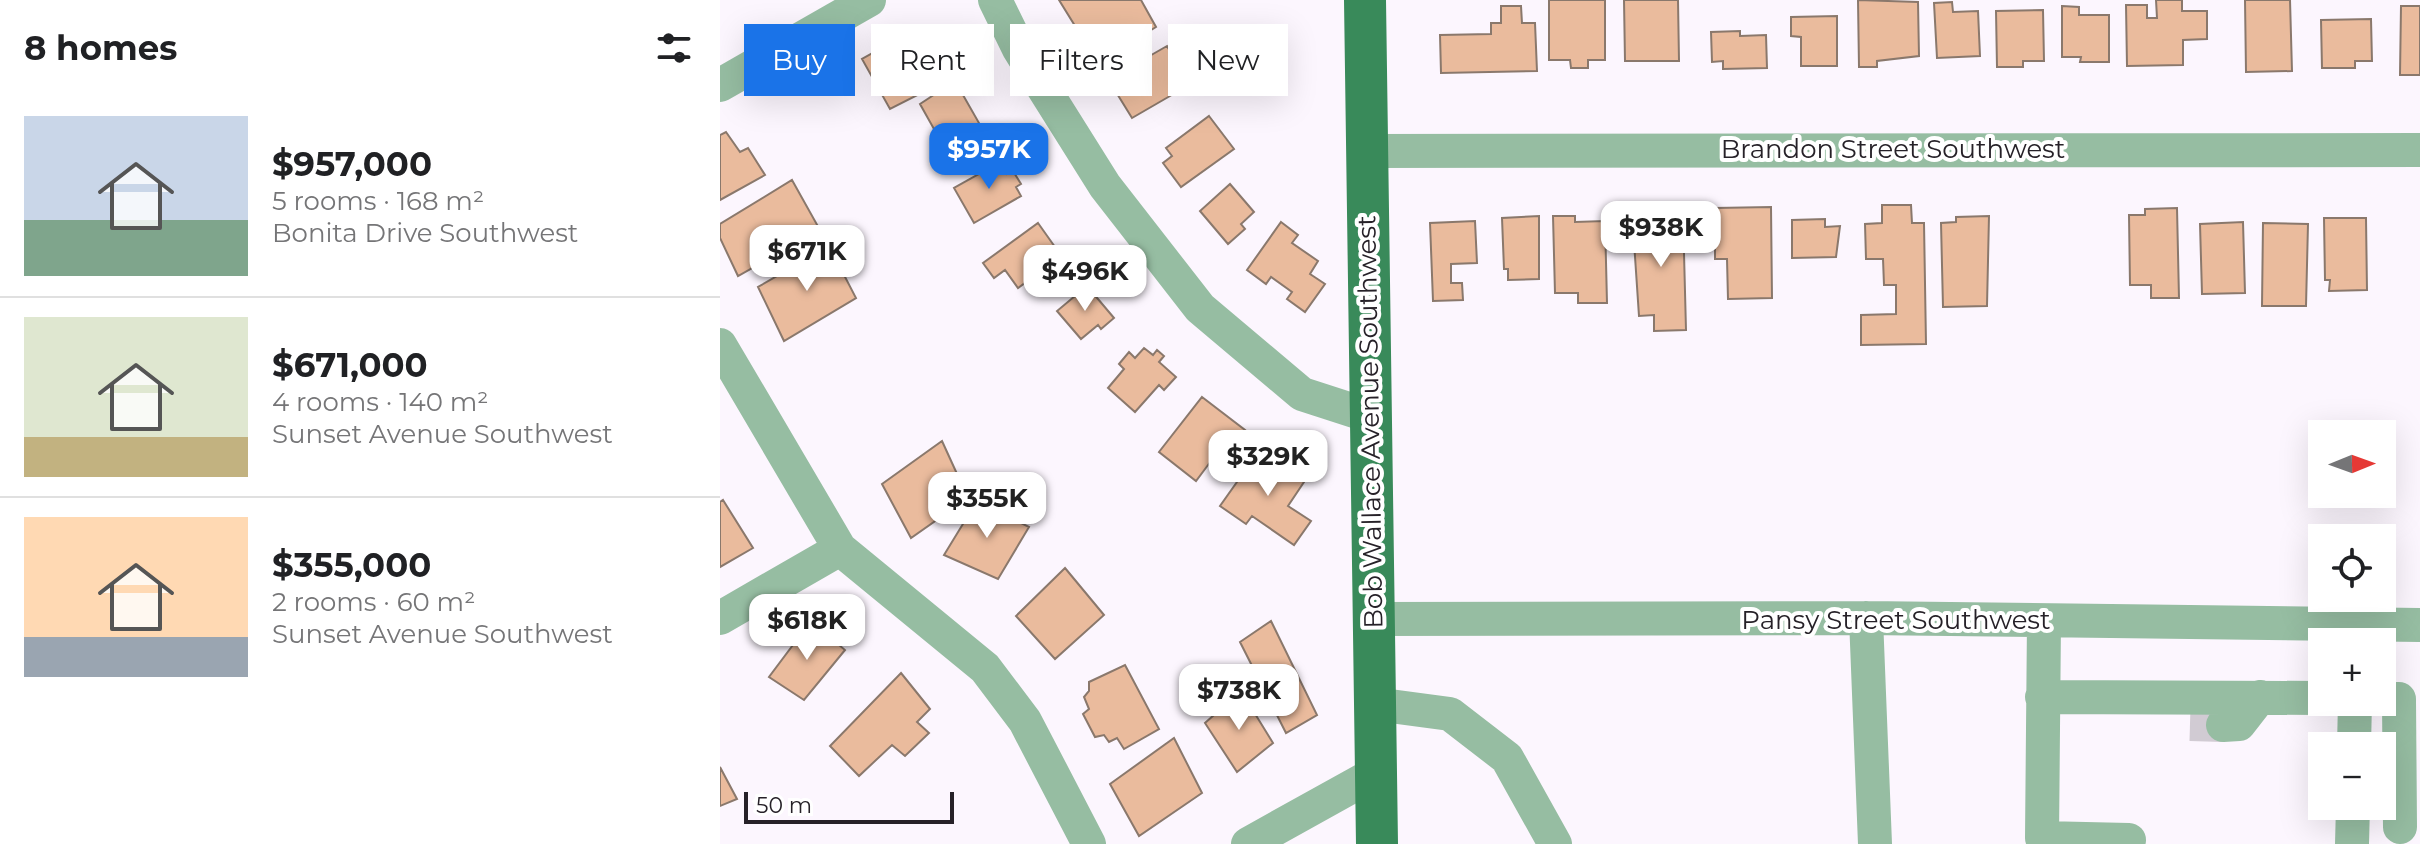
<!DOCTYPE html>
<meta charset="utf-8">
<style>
:root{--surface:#fff;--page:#f6f6f6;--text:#202124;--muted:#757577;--line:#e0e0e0;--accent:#1a73e8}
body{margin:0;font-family:Montserrat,sans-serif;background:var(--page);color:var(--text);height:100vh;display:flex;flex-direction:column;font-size:30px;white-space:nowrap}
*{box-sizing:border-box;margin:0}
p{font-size:26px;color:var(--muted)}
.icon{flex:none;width:44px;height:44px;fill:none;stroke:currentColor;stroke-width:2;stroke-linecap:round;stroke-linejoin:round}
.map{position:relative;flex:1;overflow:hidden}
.sheet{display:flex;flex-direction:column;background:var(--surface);width:720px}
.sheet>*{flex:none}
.guide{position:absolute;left:24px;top:24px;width:760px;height:72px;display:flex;gap:16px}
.needle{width:52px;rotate:89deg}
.controls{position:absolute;left:1588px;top:420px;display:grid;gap:16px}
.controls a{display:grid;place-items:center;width:88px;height:88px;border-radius:0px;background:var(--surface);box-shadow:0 8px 32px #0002;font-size:40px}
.scale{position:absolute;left:24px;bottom:20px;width:210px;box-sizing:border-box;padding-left:8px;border:4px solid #262128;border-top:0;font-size:22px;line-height:28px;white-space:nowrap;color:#262128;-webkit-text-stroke:6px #fff;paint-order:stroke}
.price{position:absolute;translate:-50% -68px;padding:0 18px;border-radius:16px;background:#fff;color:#222;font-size:26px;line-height:52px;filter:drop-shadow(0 2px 4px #0008)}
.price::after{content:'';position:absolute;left:50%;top:48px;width:24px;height:18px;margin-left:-12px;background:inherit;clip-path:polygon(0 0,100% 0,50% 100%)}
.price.on{background:var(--accent);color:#fff}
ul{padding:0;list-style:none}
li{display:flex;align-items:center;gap:24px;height:200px;padding:0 24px}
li+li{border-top:2px solid var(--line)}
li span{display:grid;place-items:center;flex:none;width:224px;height:160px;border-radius:0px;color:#555}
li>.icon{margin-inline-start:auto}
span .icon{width:96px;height:96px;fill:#fffc;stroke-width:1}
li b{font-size:34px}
h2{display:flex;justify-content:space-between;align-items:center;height:96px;padding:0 24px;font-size:34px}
.chip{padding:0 28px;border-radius:0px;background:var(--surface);box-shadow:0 8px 32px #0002;font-size:28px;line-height:72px}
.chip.on{background:var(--accent);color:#fff}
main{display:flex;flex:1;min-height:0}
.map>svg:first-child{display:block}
</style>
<main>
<section class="sheet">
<h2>8 homes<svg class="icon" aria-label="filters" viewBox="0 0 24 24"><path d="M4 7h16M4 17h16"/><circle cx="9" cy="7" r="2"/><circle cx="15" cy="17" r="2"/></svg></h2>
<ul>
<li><span style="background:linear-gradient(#c9d6e8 65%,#7fa58c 0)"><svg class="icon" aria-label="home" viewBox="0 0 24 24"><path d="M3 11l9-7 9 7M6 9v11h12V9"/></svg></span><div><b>$957,000</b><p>5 rooms · 168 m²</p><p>Bonita Drive Southwest</p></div></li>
<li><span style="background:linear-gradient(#dfe7d0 75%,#c2b280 0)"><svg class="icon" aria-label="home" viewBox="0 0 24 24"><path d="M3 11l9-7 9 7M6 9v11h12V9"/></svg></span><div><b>$671,000</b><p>4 rooms · 140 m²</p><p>Sunset Avenue Southwest</p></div></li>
<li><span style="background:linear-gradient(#ffd9b3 75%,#9aa5b1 0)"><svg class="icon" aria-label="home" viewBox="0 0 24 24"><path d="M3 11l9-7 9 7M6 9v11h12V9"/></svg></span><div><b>$355,000</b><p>2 rooms · 60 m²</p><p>Sunset Avenue Southwest</p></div></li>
</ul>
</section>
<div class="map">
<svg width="1700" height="844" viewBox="0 0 1700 844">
<rect width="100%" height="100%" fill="#fcf6fe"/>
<!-- building -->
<path fill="#eabb9d" stroke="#8a786c" stroke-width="2" d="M339,0H421L436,27L378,63Z
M829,0H885V60H868V68H851L850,60H829Z
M904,0H958L959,61H905Z
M1138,0L1198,2L1199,56L1157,61V67H1139Z
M1436,0H1462V11H1487V39L1463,40V65L1407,66L1406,5H1427V18H1437Z
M1525,0H1570L1572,71L1526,72Z
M1232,2L1233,12L1258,11L1260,56L1217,58L1214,3Z
M781,6H801L802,23H815L817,71L721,73L720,35L771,34V23H781Z
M1342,6L1359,7V15H1389V62H1360L1361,57H1342Z
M1681,6H1700V75H1680Z
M1323,10L1324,61H1303V67H1277L1276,11Z
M1117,16V66H1081V37L1071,36V17Z
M1651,19L1652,61H1635V68H1602L1601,20Z
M201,26L229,79L170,109L142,59Z
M1020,31V36L1046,35L1047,68L1003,69V61L992,62L991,32Z
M447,46L469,85L412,118L388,79L401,71L398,66L422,52L426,58Z
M235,81L259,123L241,133L238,128L219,138L200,104Z
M489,116L514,149L461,187L443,163L452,156L446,148Z
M6,132L20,152L28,148L45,175L0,200V135Z
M278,158L287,174L293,171L301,184L296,187L301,196L254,223L234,188L264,171L262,167Z
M72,180L100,230L18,276L0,238V224Z
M510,184L534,212L521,224L525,229L508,244L480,211Z
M1162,205H1191L1192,223H1204L1206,344L1141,345V315L1176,314V285H1164L1163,259H1146L1145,224L1162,223Z
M1051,207L1052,298L1008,299L1007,259H995V208Z
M1457,208L1459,298H1431V285H1410L1409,215H1425V209Z
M945,211V216L963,215L966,330L934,331V315L919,316L912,212Z
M819,216V279L788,280V269H784L782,218Z
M833,216H855V222L885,221L887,303H858V293H835Z
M1269,216L1267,306L1223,307L1221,223L1236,222V217Z
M1604,218H1646L1647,290L1609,291L1610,280H1605Z
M1105,219V227L1120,226L1116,257L1072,258V220Z
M755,221L757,263L731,264V283H742L743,300L713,301L710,223Z
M561,222L578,235L572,243L598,261L590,274L605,284L585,312L567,299L572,292L551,277L546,284L527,270Z
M1523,222L1525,293L1482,294L1480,224Z
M318,223L335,247L327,253L333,262L298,288L285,270L274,278L263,263Z
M1543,223L1588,224L1586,306H1542Z
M109,246L136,298L64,341L38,287Z
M367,286L394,318L381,329L378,325L361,339L337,311Z
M424,348L433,355L437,350L444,356L439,362L456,377L444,390L439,385L415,412L388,388L404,369L399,364L409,352L415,358Z
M482,397L525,430L497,465L491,461L476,481L439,452Z
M222,441L248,498L191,538L162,484Z
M539,451L584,482L568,506L591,521L574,545L532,516L526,524L500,506Z
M3,500L33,548L0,567V502Z
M257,501L309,527L278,579L224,555Z
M345,568L384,615L335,659L296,616Z
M91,621L125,650L84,700L49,677Z
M551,621L597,715L566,733L520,642Z
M405,665L439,729L404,749L397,738L389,742L384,735L375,737L363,714L369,709L364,697L369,691V682Z
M181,673L210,709L197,722L209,733L185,756L172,745L139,776L110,746Z
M521,691L553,743L517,772L485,723Z
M454,738L482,793L419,836L390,784Z
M0,767L17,799L0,806Z"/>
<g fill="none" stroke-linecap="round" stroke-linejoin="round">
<!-- minor-tunnel -->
<path stroke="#d1cbd3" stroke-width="34" stroke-dasharray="34 17" stroke-linecap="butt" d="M1470,724L1503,725"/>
<!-- minor -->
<path stroke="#96bda2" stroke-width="34" d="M275,0L299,49L385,186L480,308L582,394L650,416
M0,85L149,0
M646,151L1700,150
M0,345L120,549L265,668L305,721L369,844
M0,618L120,549
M1146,618L1155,844
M653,619L1146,618L1700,625
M1324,621L1322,838L1409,840
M1322,697L1602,698
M1662,699H1679L1680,827
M655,704L730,714L787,758L835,844
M1503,725L1519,724L1540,697
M1634,746L1635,702
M528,844L656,773
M1632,844L1633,806"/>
<!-- major -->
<path stroke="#398a5a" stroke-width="42" d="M645,0L657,844"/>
</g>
<g text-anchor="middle" stroke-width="8" stroke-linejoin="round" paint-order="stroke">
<!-- street labels -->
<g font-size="26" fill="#262128" stroke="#fff">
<text x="1173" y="158">Brandon Street Southwest</text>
<text transform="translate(650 422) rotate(-91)" y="9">Bob Wallace Avenue Southwest</text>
<text x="1176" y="629">Pansy Street Southwest</text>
</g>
</g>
</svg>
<div class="controls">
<a><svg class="needle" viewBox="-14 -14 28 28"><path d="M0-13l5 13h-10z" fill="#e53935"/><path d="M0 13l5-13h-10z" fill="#757577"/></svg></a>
<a><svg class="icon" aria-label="locate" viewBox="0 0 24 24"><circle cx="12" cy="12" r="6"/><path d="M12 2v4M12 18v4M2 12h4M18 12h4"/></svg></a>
<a>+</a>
<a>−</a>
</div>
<div class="scale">50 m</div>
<b class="price on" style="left:269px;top:191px">$957K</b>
<b class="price" style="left:941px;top:269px">$938K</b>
<b class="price" style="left:87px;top:293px">$671K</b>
<b class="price" style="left:365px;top:313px">$496K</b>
<b class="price" style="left:548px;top:498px">$329K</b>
<b class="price" style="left:267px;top:540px">$355K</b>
<b class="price" style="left:87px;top:662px">$618K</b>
<b class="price" style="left:519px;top:732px">$738K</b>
<div class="guide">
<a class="chip on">Buy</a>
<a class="chip">Rent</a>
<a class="chip">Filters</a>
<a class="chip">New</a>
</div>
</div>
</main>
